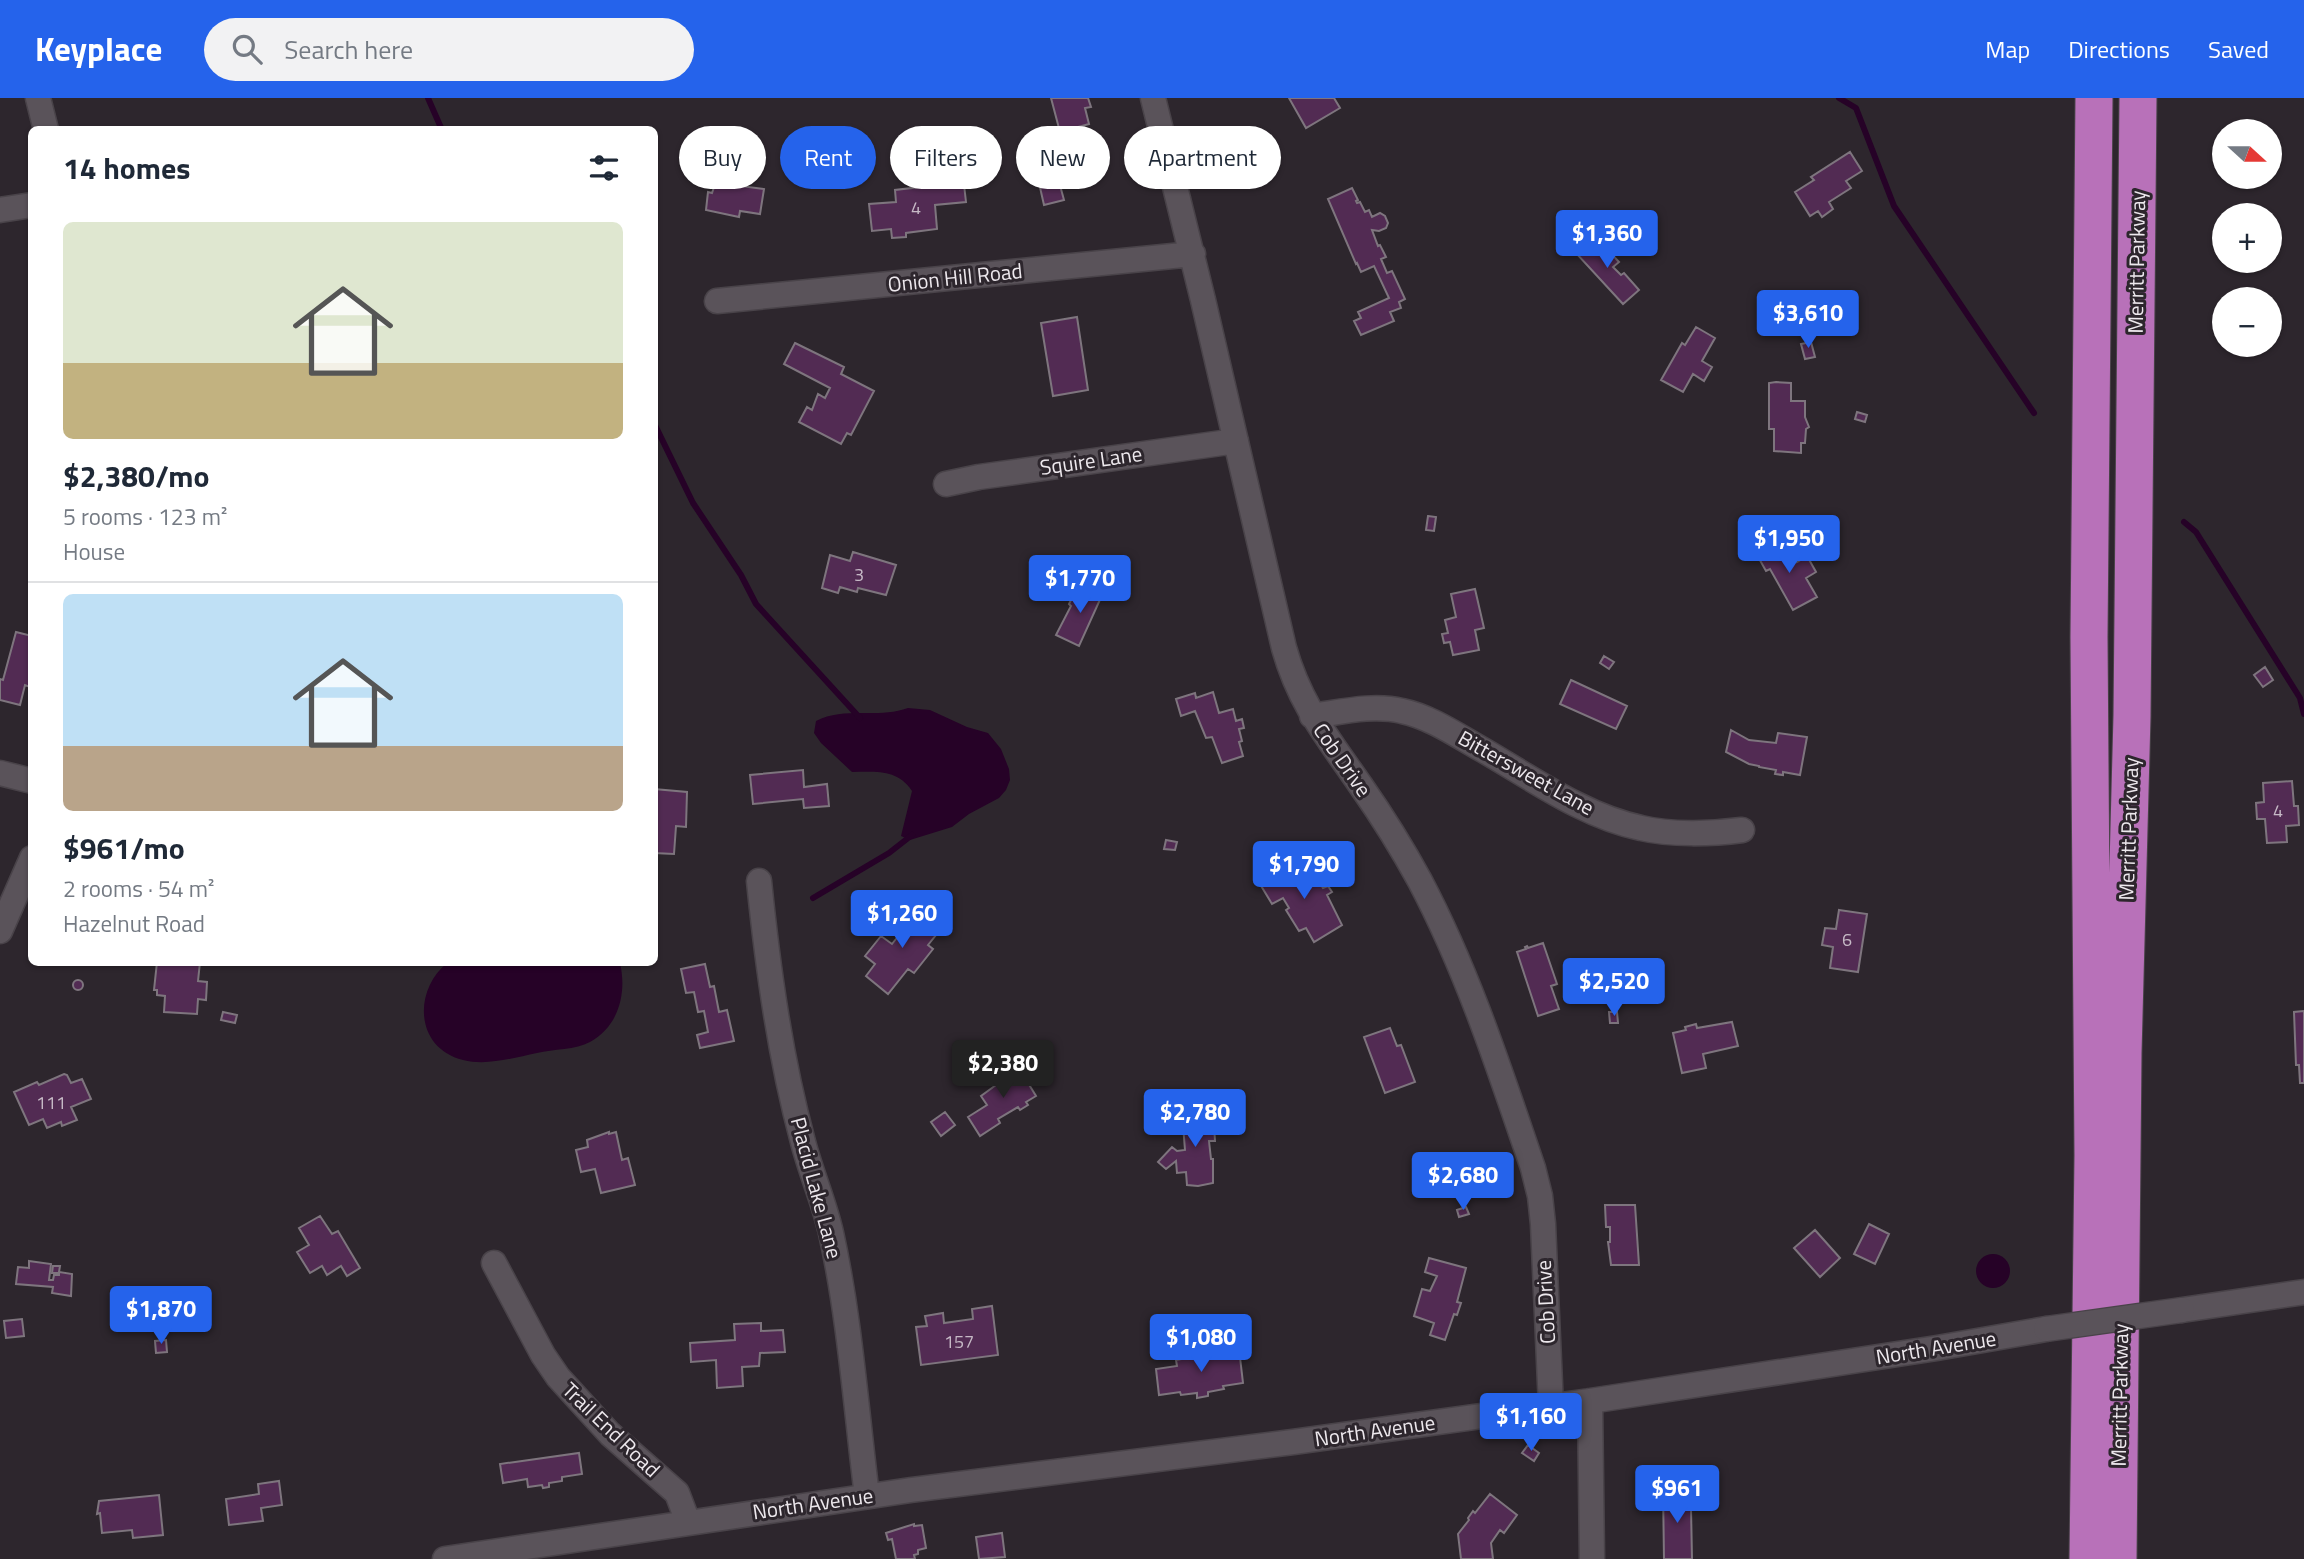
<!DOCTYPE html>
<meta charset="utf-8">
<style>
:root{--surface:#fff;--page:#f2f2f3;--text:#1f2937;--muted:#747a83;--line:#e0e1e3;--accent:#2563eb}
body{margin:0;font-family:"Titillium Web",sans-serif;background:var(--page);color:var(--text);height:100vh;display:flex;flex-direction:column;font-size:26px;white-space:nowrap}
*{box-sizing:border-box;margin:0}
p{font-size:23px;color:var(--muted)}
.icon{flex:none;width:38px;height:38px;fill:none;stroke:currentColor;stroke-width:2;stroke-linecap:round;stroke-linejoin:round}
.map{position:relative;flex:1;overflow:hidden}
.sheet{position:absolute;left:28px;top:28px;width:630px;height:840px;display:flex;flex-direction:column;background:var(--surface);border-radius:10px;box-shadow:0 2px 5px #0004}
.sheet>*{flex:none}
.hud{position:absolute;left:679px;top:28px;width:665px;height:63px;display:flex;gap:14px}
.needle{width:46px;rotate:111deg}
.tools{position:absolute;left:2212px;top:21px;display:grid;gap:14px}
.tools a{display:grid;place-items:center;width:70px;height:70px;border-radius:50%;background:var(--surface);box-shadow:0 2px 5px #0004;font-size:35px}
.price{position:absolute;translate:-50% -60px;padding:0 16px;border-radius:7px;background:var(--accent);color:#fff;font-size:23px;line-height:46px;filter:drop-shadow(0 2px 4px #0008)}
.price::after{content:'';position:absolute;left:50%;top:42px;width:21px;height:16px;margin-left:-10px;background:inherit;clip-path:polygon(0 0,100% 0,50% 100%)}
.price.active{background:#222;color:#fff}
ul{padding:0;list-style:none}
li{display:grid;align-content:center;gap:14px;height:371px;padding:0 35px}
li+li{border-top:2px solid var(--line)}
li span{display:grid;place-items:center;height:217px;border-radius:10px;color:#555}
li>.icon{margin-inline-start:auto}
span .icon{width:126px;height:126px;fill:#fffc;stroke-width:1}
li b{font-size:30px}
h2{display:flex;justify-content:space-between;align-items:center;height:84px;padding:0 35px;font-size:30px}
.tag{padding:0 24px;border-radius:32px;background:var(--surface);box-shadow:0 2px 5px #0004;font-size:24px;line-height:63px}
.tag.active{background:var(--accent);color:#fff}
header{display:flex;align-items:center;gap:42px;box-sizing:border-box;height:98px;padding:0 35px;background:var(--accent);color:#fff}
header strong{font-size:33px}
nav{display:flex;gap:38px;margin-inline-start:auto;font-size:24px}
.search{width:490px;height:63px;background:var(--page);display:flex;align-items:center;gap:18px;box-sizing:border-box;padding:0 24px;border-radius:38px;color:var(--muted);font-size:26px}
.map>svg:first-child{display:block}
</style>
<header>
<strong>Keyplace</strong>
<div class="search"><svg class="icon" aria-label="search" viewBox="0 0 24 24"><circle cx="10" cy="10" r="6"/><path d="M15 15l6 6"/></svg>Search here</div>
<nav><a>Map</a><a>Directions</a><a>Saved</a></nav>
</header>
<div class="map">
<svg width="2304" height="1461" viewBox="0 0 2304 1461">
<rect width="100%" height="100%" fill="#2d262d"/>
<!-- water -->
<path fill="#260227" d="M908,610L930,612L967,629L988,635L1001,651L1009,671L1010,682L1006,692L999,700L969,716L952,729L910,742L901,738L912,693C897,671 877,674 852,674L821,645L814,635L816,623C845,608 877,621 908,610Z
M620,865C627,895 619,928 590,944C576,952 553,951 537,955C513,960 487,968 463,962C415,950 413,893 447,865Z
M1976 1173a17 17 0 1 1 34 0a17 17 0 1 1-34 0Z"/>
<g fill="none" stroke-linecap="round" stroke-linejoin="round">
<!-- stream -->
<path stroke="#260227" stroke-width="6" d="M428,0L442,32
M1839,0L1856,10L1894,108L2034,315
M654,325L693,405L741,477L756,506L860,620
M2184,424L2196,434L2300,600L2304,616
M813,800L889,755L912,737"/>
</g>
<!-- building -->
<path fill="#522b53" stroke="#7e757e" stroke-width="2" d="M1051,0H1088L1091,9L1085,10L1089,26L1060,34Z
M1289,0H1334L1340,10L1306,30Z
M959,43L966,104L935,107L937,131L906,135V139L892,140L891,131L872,133L869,106L896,104L895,92L929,88L927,67L921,64L920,59L926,56L925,47Z
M1850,54L1862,73L1846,83L1851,90L1829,104L1833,111L1822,119L1818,113L1810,118L1795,94L1814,82L1811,79Z
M720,72L742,75L740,88L764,91L760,116L740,113L739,119L706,112L708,94L712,95Z
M1058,80L1064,102L1044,107L1039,85Z
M1352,90L1358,102L1356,103L1357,105L1360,104L1365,114L1369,112L1372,119L1380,115L1385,118L1388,125L1386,130L1379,133L1372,132L1378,148L1380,147L1386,159L1381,161L1387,175L1392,173L1405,201L1399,204L1401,210L1390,214L1394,223L1361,237L1354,223L1361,220L1358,214L1389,200L1374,168L1361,174L1357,165L1356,166L1328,101Z
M1595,138L1619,164L1613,169L1621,177L1624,175L1639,192L1623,206L1576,155Z
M1077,219L1088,292L1053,298L1041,225Z
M1696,229L1715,240L1702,263L1712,269L1704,283L1693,276L1683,294L1661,282L1682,245L1685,247Z
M1811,244L1815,259L1805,261L1801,246Z
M795,245L844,269L841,276L874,293L851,337L847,335L841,346L799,324L807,309L812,312L818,296L825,300L830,290L784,266Z
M1776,284L1791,285V303H1805V319L1809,329L1806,331L1805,345H1801V355L1774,353V331H1769V285Z
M1857,314L1867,317L1865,324L1855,321Z
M1428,418L1436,419L1434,433L1426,432Z
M1775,444L1784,461L1793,456L1797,464L1807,458L1816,474L1806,480L1817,499L1793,512L1770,471L1766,473L1756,455Z
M853,454L896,467L886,497L858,490L857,494L840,489L838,495L822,490L830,457L850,463Z
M1082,485L1103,495L1079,548L1056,537L1071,508L1069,506L1072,500L1074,501Z
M1475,491L1484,530L1475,532L1479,552L1453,557L1450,544L1444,545L1442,536L1448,535L1445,522L1456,519L1451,496Z
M16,534L32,538V580L30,589L25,587L20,607L0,602V581L3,582Z
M1604,558L1614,564L1609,571L1600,565Z
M2265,569L2273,582L2263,589L2254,577Z
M1571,582L1627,608L1616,631L1560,606Z
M1213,594L1219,615L1233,611L1236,623L1242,621L1244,630L1239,631L1242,643L1239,644L1243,658L1222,665L1212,639L1206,640L1195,613L1181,618L1176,601L1195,595L1196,600Z
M1731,632L1749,642L1776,645L1778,635L1807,639L1800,677L1783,674V677L1775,676L1776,672L1759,669V668L1749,666L1726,654Z
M803,672L804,689L827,686L829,708L804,710L803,701L753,706L750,677Z
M2292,683L2294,708H2298L2299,727L2286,728L2287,744L2267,745L2265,721H2257L2256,705L2264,704L2263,685Z
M654,691L687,694L686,729L676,728L674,756L654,755Z
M1166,742L1177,744L1175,752L1164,751Z
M1297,764L1307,782L1315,777L1323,790L1328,788L1332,794L1327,797L1342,827L1314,844L1306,830L1299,833L1286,812L1289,810L1283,800L1272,806L1260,786Z
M909,804L940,832L928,847L933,851L914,875L908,871L888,896L866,878L875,866L865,858L881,838L892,846L907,827L897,819Z
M1839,812L1867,816L1858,874L1830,870L1833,849L1822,847L1825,830L1836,831Z
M1543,845L1556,883L1557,886L1551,888L1559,911L1538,918L1517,854L1526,851L1525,849L1527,848L1528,850Z
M157,864H200L198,883L207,884L206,902L198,901L197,916L164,914L165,898L157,897V892H154Z
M705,866L710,889L714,888L719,914L727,912L734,943L700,950L697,937L708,934L704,913L698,914L694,894L686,895L681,871Z
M73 887a5 5 0 1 1 10 0a5 5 0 1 1-10 0Z
M2304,913V985H2300L2299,967H2296L2294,914Z
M223,914L237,917L235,925L221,922Z
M1609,914H1617L1618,925H1610Z
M1732,924L1738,948L1703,956L1706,970L1682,975L1673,935L1686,932L1685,929L1696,926L1697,930Z
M1390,930L1397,948L1401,947L1415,984L1385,995L1364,939Z
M1017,967L1036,998L1026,1004L1028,1007L1020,1012L1018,1009L998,1021L1000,1025L980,1038L968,1019L987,1007L981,998L996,987L993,982Z
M64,976L67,977L71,985L82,981L91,1001L71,1009L77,1022L62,1028L61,1024L47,1030L43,1021L29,1027L14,994L37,984L39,987Z
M1213,1012L1215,1043H1209L1211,1061H1213V1085L1198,1088L1187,1087L1186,1074L1177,1075L1176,1063L1166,1071L1158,1064L1172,1049L1177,1053L1185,1052L1182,1014Z
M945,1014L955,1027L941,1038L931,1024Z
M609,1034V1036L616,1034L622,1062L628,1060L635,1087L601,1095L595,1071L581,1074L576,1052L588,1049L587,1042Z
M1605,1107H1635L1639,1167H1611L1608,1144H1610V1129H1606Z
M1466,1109L1469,1116L1459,1119L1457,1112Z
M320,1118L332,1136L338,1133L360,1170L347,1178L341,1168L327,1177L322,1168L310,1175L297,1154L309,1147L299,1130Z
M1869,1126L1889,1136L1875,1166L1854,1156Z
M1815,1132L1840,1160L1820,1179L1794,1150Z
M1429,1160L1466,1170L1457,1204L1461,1205L1457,1217L1454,1216L1445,1242L1430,1237L1434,1225L1414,1218L1422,1191L1430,1193L1437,1178L1425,1174Z
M29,1163L51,1166L49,1182H53L54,1177H59V1175H52L53,1168H60L59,1174L72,1176L71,1198L52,1195L53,1189L16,1186L18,1169L29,1170Z
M992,1208L998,1257L921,1267L916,1229L927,1228L925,1218L943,1215L944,1225L973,1221L972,1211Z
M22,1221L24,1238L6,1240L4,1223Z
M761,1225V1233L783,1232L785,1254L760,1255L759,1268L742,1269L743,1288L717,1290L716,1262L691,1264L690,1245L735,1242L734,1226Z
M166,1242L167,1254L156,1255L155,1243Z
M1239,1251L1243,1285L1223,1288L1224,1291L1208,1294V1298L1197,1300V1295L1181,1297L1180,1294L1159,1297L1156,1271L1177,1268L1176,1262Z
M1528,1347L1539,1355L1534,1363L1522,1355Z
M579,1355L582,1376L562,1379V1383L549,1385V1389L543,1390L542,1387L528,1389L527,1381L503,1385L500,1366Z
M279,1383L282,1407L261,1410L263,1423L229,1427L226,1401L259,1396L258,1386Z
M1663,1390H1685V1410H1691L1692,1461H1664Z
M1490,1396L1517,1417L1504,1435L1500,1432L1491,1445L1493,1461H1461L1458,1436L1469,1422L1468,1420L1473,1413L1475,1415Z
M159,1397L163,1437L133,1440L132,1432L102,1435L100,1415L97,1416L99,1403Z
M914,1426V1428L922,1427L926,1450L918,1452V1456L914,1457L915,1461H896L892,1441L888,1442L886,1435Z
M1002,1435L1005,1459L979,1461L976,1439Z"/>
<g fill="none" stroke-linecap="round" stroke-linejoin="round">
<defs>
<path id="minor" d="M38,0L46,32
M1153,0L1203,202L1284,550C1300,607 1328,640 1361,688C1382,718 1402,750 1420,783C1468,874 1500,973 1533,1070L1540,1098L1543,1126L1551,1309
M0,112L32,107
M717,203L1193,156
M946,386L979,379L1236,343
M1312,618C1341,614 1373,606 1402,613C1431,619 1458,638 1483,652C1533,681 1584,718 1641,730C1670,737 1712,736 1742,732
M0,675L32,683
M759,783C768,871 780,959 803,1044C811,1075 824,1104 831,1135C850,1221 856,1311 867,1398
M0,833L32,760
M494,1165L543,1257L558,1279L610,1336L677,1395L688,1424
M2182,1212L2304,1194
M1590,1303L1592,1461
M445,1461L911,1392L1293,1344L1590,1303L1937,1250L2046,1231"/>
<path id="highway" d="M2088,1461L2093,1058L2089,539L2094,0
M2118,1461L2123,955L2132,618L2138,0"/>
</defs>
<!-- minor casing -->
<use href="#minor" stroke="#494349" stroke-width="27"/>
<!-- highway casing -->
<use href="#highway" stroke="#494349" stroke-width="39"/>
<!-- minor -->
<use href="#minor" stroke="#5a535a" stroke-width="24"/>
<!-- highway -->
<use href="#highway" stroke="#b871b9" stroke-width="37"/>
<defs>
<path id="minor-bridge" d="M2046,1231L2182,1212"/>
</defs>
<!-- minor-bridge casing -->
<use href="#minor-bridge" stroke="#494349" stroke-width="27" stroke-linecap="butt"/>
<!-- minor-bridge -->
<use href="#minor-bridge" stroke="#5a535a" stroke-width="24"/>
</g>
<g text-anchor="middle" stroke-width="6" stroke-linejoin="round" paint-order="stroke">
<!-- number labels -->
<g font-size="18" fill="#c6b9c6">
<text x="916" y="116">4</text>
<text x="859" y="483">3</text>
<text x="2278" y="719">4</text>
<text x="1847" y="848">6</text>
<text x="51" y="1011">111</text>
<text x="959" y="1250">157</text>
</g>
<!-- street labels -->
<g font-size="21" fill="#ede8ed" stroke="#2d262d">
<text transform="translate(2137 164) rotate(-89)" y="7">Merritt Parkway</text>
<text transform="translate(955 180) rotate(-6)" y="7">Onion Hill Road</text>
<text transform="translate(1091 363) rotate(-8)" y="7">Squire Lane</text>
<text transform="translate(1342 662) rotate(55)" y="7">Cob Drive</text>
<text transform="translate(1526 675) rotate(29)" y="7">Bittersweet Lane</text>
<text transform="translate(2129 731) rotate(-88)" y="7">Merritt Parkway</text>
<text transform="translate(816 1090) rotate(75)" y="7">Placid Lake Lane</text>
<text transform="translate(1546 1204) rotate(-93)" y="7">Cob Drive</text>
<text transform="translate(1936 1250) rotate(-9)" y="7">North Avenue</text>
<text transform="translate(2120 1297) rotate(-89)" y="7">Merritt Parkway</text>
<text transform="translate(611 1332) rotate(44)" y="7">Trail End Road</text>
<text transform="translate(1375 1333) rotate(-8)" y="7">North Avenue</text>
<text transform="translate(813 1406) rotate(-8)" y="7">North Avenue</text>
</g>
</g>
</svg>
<div class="tools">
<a><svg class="needle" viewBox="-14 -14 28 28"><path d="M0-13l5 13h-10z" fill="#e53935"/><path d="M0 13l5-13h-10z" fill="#747a83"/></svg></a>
<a>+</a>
<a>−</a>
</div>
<b class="price" style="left:1607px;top:172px">$1,360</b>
<b class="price" style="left:1808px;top:252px">$3,610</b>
<b class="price" style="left:1789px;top:477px">$1,950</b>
<b class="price" style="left:1080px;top:517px">$1,770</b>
<b class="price" style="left:1304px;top:803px">$1,790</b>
<b class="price" style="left:902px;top:852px">$1,260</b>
<b class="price" style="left:1614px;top:920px">$2,520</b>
<b class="price active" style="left:1003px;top:1002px">$2,380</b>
<b class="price" style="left:1195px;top:1051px">$2,780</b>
<b class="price" style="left:1463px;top:1114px">$2,680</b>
<b class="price" style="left:161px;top:1248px">$1,870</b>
<b class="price" style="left:1201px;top:1276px">$1,080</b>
<b class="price" style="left:1531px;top:1355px">$1,160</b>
<b class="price" style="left:1677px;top:1427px">$961</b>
<div class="hud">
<a class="tag">Buy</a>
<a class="tag active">Rent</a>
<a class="tag">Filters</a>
<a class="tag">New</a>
<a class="tag">Apartment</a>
</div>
<section class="sheet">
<h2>14 homes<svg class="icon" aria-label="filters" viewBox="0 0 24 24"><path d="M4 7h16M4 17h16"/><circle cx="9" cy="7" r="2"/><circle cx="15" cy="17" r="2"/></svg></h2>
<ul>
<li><span style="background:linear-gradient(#dfe7d0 65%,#c2b280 0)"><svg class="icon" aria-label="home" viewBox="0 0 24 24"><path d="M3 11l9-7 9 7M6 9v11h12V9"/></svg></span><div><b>$2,380/mo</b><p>5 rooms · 123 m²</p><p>House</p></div></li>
<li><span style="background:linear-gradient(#bfe0f5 70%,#b9a48a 0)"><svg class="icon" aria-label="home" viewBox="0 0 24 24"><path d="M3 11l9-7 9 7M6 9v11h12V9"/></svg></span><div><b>$961/mo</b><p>2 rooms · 54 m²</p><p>Hazelnut Road</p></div></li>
</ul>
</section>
</div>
